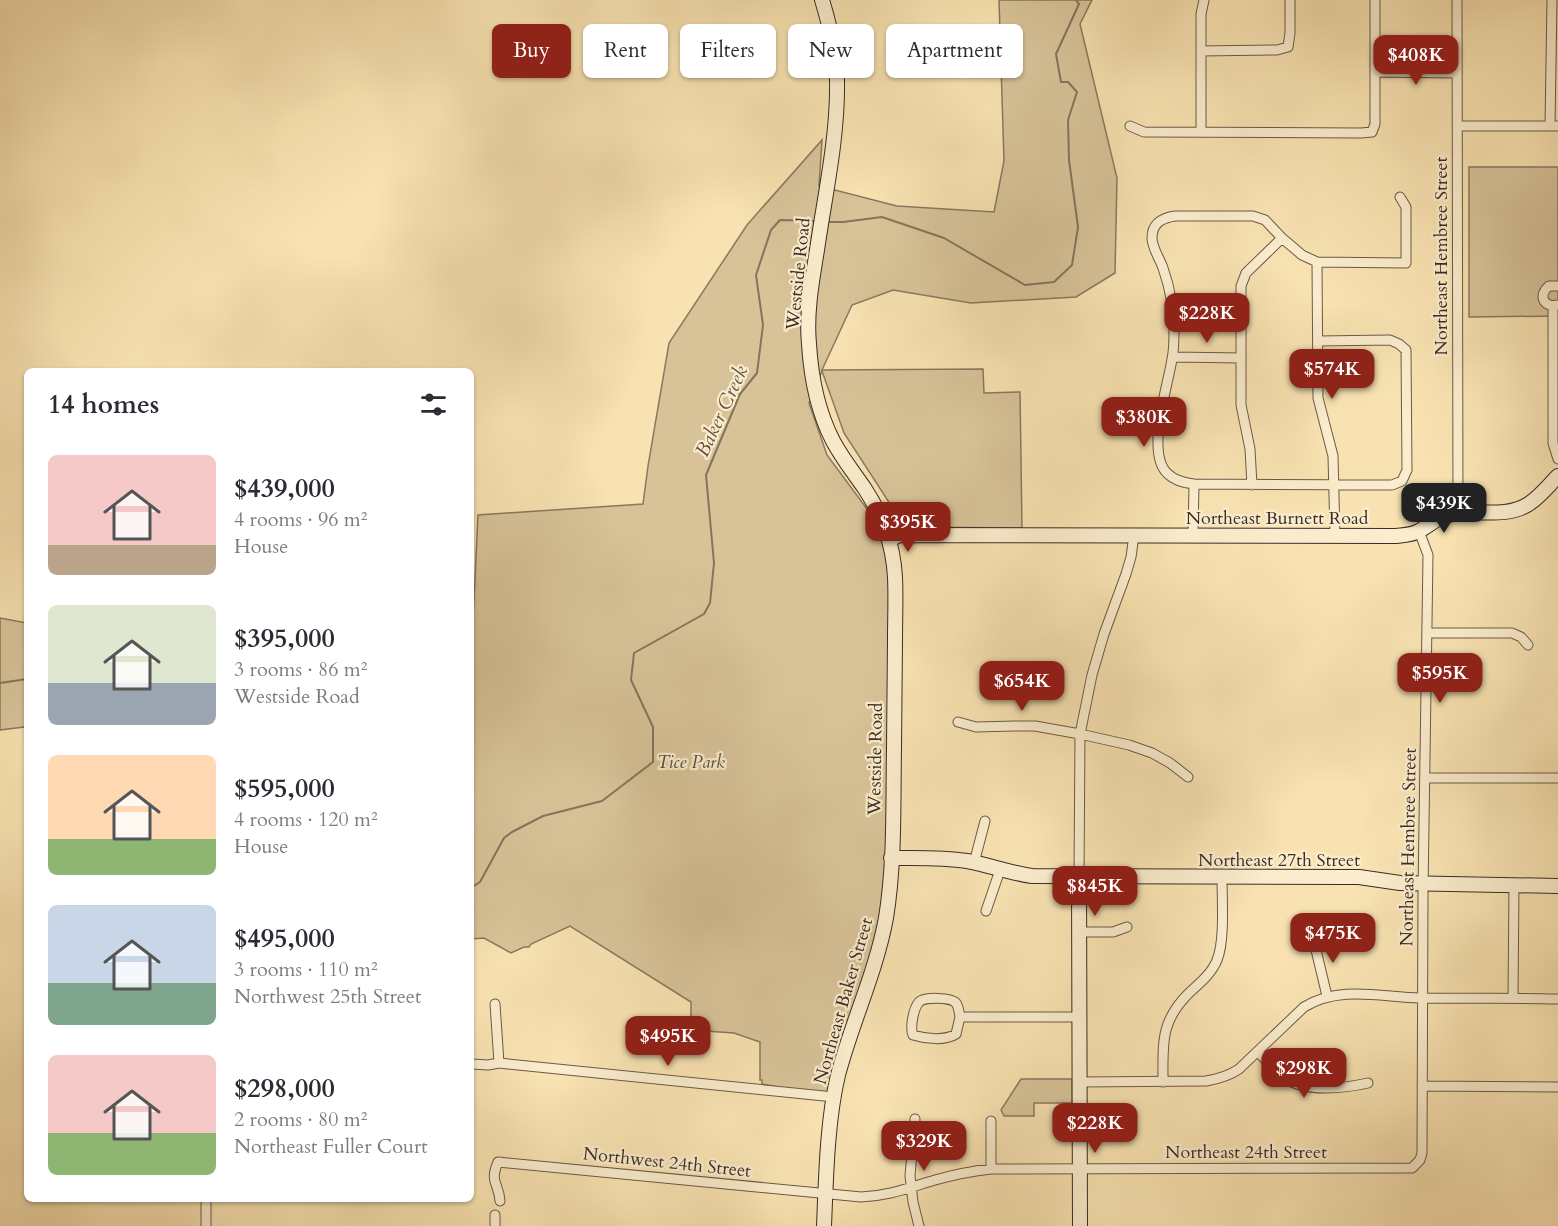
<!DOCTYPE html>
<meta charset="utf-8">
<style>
:root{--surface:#fff;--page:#f7f7f7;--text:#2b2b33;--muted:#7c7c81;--accent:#8f2418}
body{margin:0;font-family:Cardo,serif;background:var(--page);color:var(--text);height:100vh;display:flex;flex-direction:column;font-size:22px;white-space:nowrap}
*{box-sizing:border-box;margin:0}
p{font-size:20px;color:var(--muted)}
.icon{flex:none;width:33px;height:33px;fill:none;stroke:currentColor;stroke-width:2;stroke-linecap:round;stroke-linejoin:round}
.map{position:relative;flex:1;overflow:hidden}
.sheet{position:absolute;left:24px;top:368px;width:450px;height:834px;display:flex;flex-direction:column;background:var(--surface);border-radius:9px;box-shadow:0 2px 4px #0004}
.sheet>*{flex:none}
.banner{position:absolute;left:492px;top:24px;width:570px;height:54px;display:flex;gap:12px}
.price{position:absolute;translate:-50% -51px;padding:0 14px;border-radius:12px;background:var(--accent);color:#fff;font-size:20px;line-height:39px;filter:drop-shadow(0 2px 3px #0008)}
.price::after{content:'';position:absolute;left:50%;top:36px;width:18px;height:14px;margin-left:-9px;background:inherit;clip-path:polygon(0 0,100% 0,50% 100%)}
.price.active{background:#222;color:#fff}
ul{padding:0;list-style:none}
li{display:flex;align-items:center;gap:18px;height:150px;padding:0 24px}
li span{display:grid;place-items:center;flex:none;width:168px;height:120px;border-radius:9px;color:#555}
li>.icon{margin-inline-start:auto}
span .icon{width:72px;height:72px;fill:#fffc;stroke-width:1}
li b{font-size:26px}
h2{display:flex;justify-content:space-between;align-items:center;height:72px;padding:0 24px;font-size:26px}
.pill{padding:0 21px;border-radius:9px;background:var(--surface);box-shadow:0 2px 4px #0004;font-size:21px;line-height:54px}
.pill.active{background:var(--accent);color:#fff}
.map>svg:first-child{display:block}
</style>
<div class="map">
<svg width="1558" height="1226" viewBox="0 0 1558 1226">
<rect width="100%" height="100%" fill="#f8e2b1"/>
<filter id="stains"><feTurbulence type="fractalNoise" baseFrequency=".00333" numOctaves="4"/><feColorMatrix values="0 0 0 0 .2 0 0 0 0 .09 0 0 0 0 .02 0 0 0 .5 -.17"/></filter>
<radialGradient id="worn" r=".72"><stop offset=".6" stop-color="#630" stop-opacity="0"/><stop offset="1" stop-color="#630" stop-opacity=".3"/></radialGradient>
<!-- green -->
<path fill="#d8c399" stroke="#897860" stroke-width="1.5" d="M999,0H1092L1080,24L1117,178L1115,273L1076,297L971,303L893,290L852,305L822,370L983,369L984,393L1020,392L1022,528L905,527L844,433L822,371L809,403L827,455L890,540L893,808L883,934L834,1097L762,1084V1080H760V1042L734,1033L691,1030V1002L570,926L531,944L529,947H524L511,953L484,938L471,939V662L478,515L643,504L648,466L669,343L747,225L822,140L819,186L897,206L994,212L1004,161Z
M1469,167H1558V316L1469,317Z
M0,618L27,623V729L24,727L0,730Z
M1021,1079H1072V1103H1034V1116H1004L1001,1110Z"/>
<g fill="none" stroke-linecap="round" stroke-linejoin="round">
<!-- stream -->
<path stroke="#85745d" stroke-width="2" d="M827,222H843L882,217L944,238L1025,285L1054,282L1072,265L1078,227L1069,160L1068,120L1077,92L1068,82H1061L1056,54L1079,4L1076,0
M0,683L27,679
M471,888L480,882L504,838L512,832L543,816L602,801L653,762V727L631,680L634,653L704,614L710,603L714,563L706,475L740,394L757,373L763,325L756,275L771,230L780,220L816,221"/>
<defs>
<path id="street" d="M1457,0L1458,512
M1201,51L1277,50L1288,47L1290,33V0
M1375,72L1457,73
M1130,126L1144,132L1361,133L1372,132L1375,124V0
M1458,126H1558
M1550,126L1552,0
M1201,132V14L1204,0
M1317,262L1318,398L1333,456L1335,536
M1558,286H1549C1538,295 1543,308 1558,305
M1553,306V443L1558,459
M1318,341L1390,340L1399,344L1406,350L1407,470L1402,481L1392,485L1194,484C1185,483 1175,481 1168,474C1145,454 1168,386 1172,359C1174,350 1174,340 1174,331C1174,310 1170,288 1163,268C1160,259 1152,248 1152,238C1152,223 1162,218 1175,216H1253L1265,220L1282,238L1302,255L1317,262L1406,263V207L1400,197
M1173,357L1241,358
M1252,485L1250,449L1241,405V286L1246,273L1282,238
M1193,535L1194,484
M1427,633H1512L1521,637L1528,645
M958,722L976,727L1015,726H1035L1080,734L1129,745L1152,753L1170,763L1188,777
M1425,778H1558
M974,863L985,821
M1079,877L1080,734L1092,675L1104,634L1126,574L1131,557L1134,535
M986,911L1000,870
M1079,932H1113L1127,927
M1316,935V950L1327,996
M1513,998L1514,885
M495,1004L499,1063
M960,1017L956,1034C945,1041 926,1039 913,1035C910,1028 913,1009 919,1002C924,997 951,997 956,1003C959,1007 959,1013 960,1017H1080
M1258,1052C1267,1061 1275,1071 1285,1078C1305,1093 1346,1088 1368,1083
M471,1064L488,1065L499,1063L834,1097
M1080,1082L1206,1081C1218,1079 1229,1076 1239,1069L1304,1007C1340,985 1380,997 1420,998C1466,998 1512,998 1558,999
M1163,1082C1163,1043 1160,1021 1190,992C1200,983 1212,973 1217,960C1225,941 1222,900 1222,877
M1422,1086L1558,1087
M915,1119L910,1176L913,1202L919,1226
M991,1169V1121
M500,1201C499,1183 489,1183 498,1162L861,1197C889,1196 908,1188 935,1180C953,1175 972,1171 991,1169L1412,1168L1420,1160L1422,1153L1423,892L1428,555L1419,531
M206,1226V1198
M495,1226V1215"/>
<path id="secondary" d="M822,0C830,26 836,53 837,81C838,137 825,194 817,250C812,281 806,313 809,344C811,377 818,412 833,441C842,458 854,473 865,489C883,517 893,543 895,577C896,598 895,619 895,640C895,676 894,712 894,748C893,804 895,862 886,918C876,972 852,1022 838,1075C827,1121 826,1179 824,1226
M890,540L899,535L1396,536C1404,535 1412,535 1419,531C1429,526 1437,517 1448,515C1473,508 1503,519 1527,505C1539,498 1548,486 1558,476
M891,858C917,858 942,857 967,861C989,865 1010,873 1032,876L1344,877H1359L1400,883L1558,886
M1079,877L1080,1226"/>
</defs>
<!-- street casing -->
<use href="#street" stroke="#6a5a49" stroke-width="11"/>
<!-- secondary casing -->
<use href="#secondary" stroke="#3a2c26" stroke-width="16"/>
<!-- street -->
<use href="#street" stroke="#faeccc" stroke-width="9"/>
<!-- secondary -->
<use href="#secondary" stroke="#faeccc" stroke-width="14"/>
</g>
<g text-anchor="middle" stroke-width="4.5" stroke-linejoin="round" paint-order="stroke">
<!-- street labels -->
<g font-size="18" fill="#3a2c26" stroke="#faeccc">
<text transform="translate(1441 256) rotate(-90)" y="6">Northeast Hembree Street</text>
<text transform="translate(798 274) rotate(-84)" y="6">Westside Road</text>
<text x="1277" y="524">Northeast Burnett Road</text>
<text transform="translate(875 759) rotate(-89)" y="6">Westside Road</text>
<text transform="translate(1408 847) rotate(-89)" y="6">Northeast Hembree Street</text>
<text x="1279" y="866">Northeast 27th Street</text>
<text transform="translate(843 1001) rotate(-74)" y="6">Northeast Baker Street</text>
<text x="1246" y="1158">Northeast 24th Street</text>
<text transform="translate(667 1162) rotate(6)" y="6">Northwest 24th Street</text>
</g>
<!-- park labels -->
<g font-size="18" font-style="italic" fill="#5a4a3d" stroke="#faeccc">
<text x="691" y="768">Tice Park</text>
</g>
<!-- water labels -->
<g font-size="20" font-style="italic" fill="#605042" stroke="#faeccc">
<text transform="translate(721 411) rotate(-65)" y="7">Baker Creek</text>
</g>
</g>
<rect width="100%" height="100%" filter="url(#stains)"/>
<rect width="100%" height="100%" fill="url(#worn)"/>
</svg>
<b class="price" style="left:1416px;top:86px">$408K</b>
<b class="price" style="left:1207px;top:344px">$228K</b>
<b class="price" style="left:1332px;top:400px">$574K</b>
<b class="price" style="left:1144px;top:448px">$380K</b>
<b class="price active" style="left:1444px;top:534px">$439K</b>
<b class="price" style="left:908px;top:553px">$395K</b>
<b class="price" style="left:1440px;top:704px">$595K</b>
<b class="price" style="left:1022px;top:712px">$654K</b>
<b class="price" style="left:1095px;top:917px">$845K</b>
<b class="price" style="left:1333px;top:964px">$475K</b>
<b class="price" style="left:668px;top:1067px">$495K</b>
<b class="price" style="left:1304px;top:1099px">$298K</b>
<b class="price" style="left:1095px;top:1154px">$228K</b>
<b class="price" style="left:924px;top:1172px">$329K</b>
<div class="banner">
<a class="pill active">Buy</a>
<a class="pill">Rent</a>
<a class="pill">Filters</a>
<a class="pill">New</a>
<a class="pill">Apartment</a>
</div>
<section class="sheet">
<h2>14 homes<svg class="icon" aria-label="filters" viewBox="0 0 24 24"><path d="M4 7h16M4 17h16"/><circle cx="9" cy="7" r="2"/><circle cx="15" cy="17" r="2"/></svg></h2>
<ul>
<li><span style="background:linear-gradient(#f6c9c9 75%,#b9a48a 0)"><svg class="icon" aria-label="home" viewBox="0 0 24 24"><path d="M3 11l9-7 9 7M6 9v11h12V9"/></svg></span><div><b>$439,000</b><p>4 rooms · 96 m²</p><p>House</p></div></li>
<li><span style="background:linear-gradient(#dfe7d0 65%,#9aa5b1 0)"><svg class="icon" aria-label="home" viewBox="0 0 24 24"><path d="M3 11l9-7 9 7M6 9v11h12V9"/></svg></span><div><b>$395,000</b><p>3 rooms · 86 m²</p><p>Westside Road</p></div></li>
<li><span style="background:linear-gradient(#ffd9b3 70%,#8fb573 0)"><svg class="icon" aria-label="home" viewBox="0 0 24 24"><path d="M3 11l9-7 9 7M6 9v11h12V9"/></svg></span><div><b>$595,000</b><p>4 rooms · 120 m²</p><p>House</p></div></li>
<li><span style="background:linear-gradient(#c9d6e8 65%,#7fa58c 0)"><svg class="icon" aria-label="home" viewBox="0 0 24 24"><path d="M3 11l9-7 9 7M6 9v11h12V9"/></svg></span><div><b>$495,000</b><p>3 rooms · 110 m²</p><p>Northwest 25th Street</p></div></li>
<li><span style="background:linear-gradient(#f6c9c9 65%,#8fb573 0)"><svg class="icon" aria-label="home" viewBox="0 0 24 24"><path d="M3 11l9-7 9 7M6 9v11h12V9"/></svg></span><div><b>$298,000</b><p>2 rooms · 80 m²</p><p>Northeast Fuller Court</p></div></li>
</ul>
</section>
</div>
